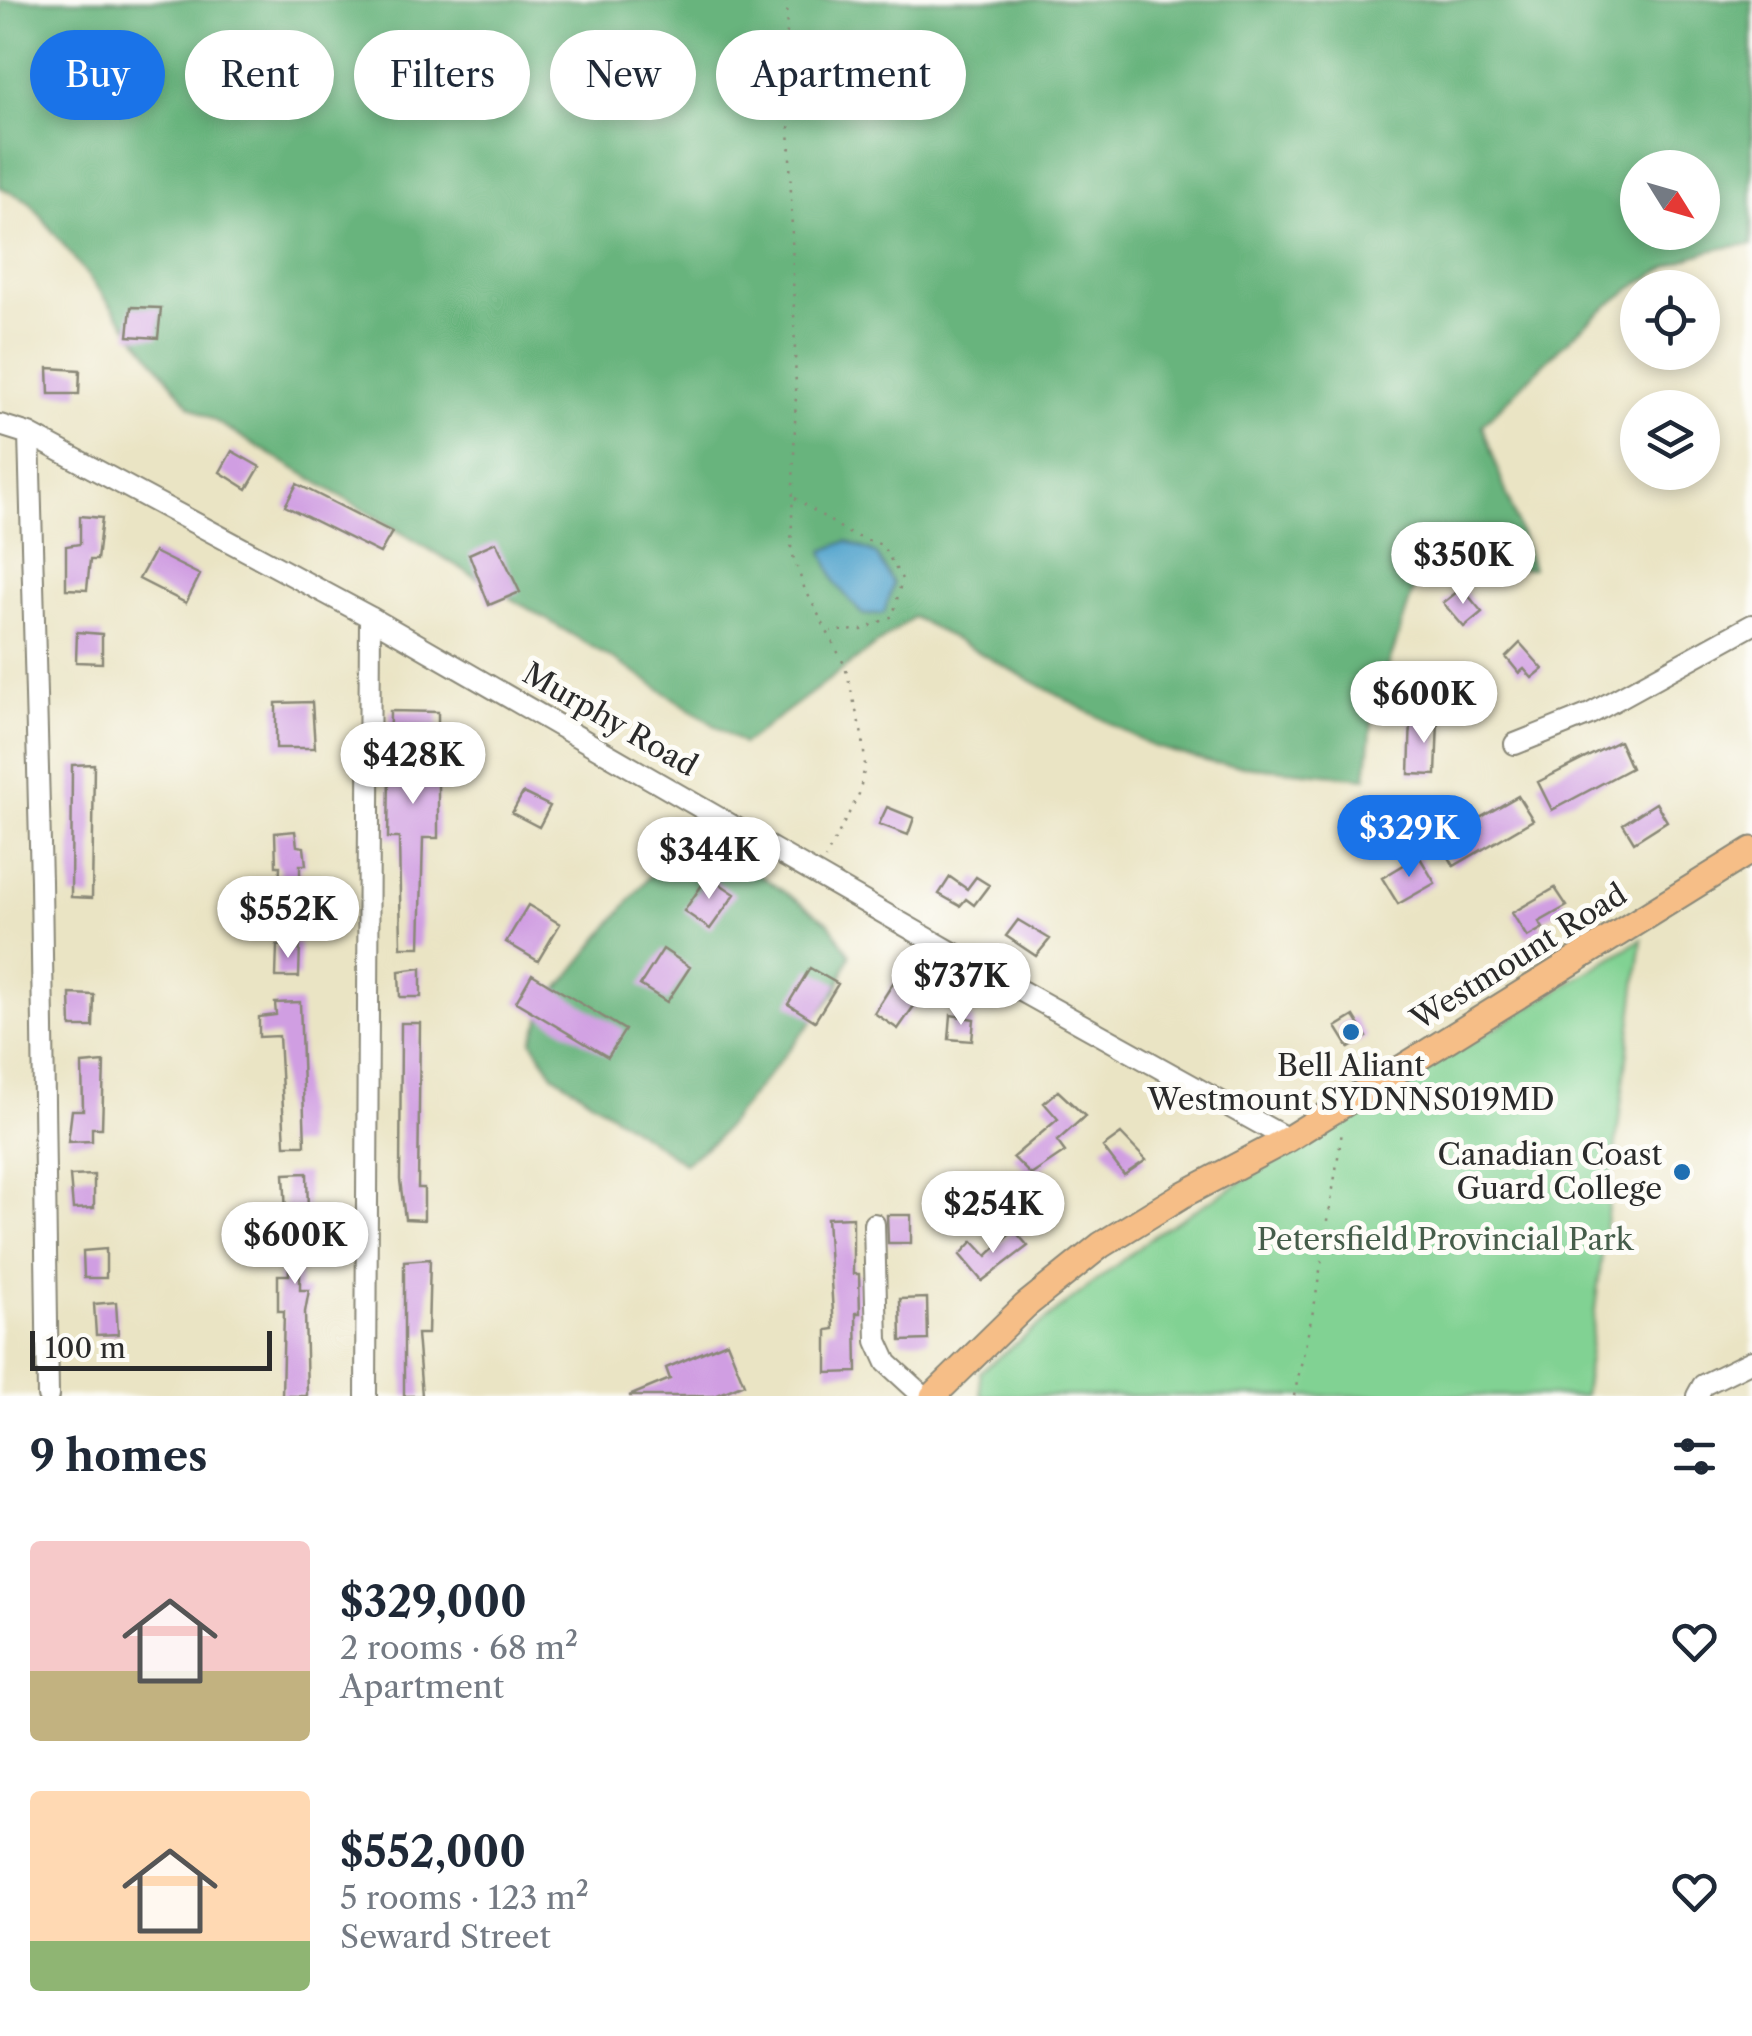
<!DOCTYPE html>
<meta charset="utf-8">
<style>
:root{--surface:#fff;--page:#f6f6f7;--text:#1f2937;--muted:#747a83;--accent:#1a73e8}
body{margin:0;font-family:"Libre Caslon Text",serif;background:var(--page);color:var(--text);height:100vh;display:flex;flex-direction:column;font-size:38px;white-space:nowrap}
*{box-sizing:border-box;margin:0}
p{font-size:32px;color:var(--muted)}
.icon{flex:none;width:55px;height:55px;fill:none;stroke:currentColor;stroke-width:2;stroke-linecap:round;stroke-linejoin:round}
.map{position:relative;height:1396px;overflow:hidden}
.drawer{display:flex;flex-direction:column;background:var(--surface);flex:1}
.drawer>*{flex:none}
.top-card{position:absolute;left:30px;top:30px;width:1000px;height:90px;display:flex;gap:20px}
.needle{width:65px;rotate:127deg}
.buttons{position:absolute;left:1620px;top:150px;display:grid;gap:20px}
.buttons a{display:grid;place-items:center;width:100px;height:100px;border-radius:50%;background:var(--surface);box-shadow:0 5px 15px #0003;font-size:50px}
.scale{position:absolute;left:30px;bottom:25px;width:242px;box-sizing:border-box;padding-left:10px;border:5px solid #2b2b2b;border-top:0;font-size:28px;line-height:35px;white-space:nowrap;color:#2b2b2b;-webkit-text-stroke:8px #fdfcf7;paint-order:stroke}
.price{position:absolute;translate:-50% -85px;padding:0 22px;border-radius:35px;background:#fff;color:#222;font-size:32px;line-height:65px;filter:drop-shadow(0 2px 5px #0008)}
.price::after{content:'';position:absolute;left:50%;top:60px;width:30px;height:22px;margin-left:-15px;background:inherit;clip-path:polygon(0 0,100% 0,50% 100%)}
.price.on{background:var(--accent);color:#fff}
ul{padding:0;list-style:none}
li{display:flex;align-items:center;gap:30px;height:250px;padding:0 30px}
li span{display:grid;place-items:center;flex:none;width:280px;height:200px;border-radius:10px;color:#555}
li>.icon{margin-inline-start:auto}
span .icon{width:120px;height:120px;fill:#fffc;stroke-width:1}
li b{font-size:42px}
h2{display:flex;justify-content:space-between;align-items:center;height:120px;padding:0 30px;font-size:42px}
.chip{padding:0 35px;border-radius:45px;background:var(--surface);box-shadow:0 5px 15px #0003;font-size:35px;line-height:90px}
.chip.on{background:var(--accent);color:#fff}
.map>svg:first-child{display:block}
</style>
<div class="map">
<svg width="1752" height="1396" viewBox="0 0 1752 1396">
<rect width="100%" height="100%" fill="#fdfcf7"/>
<filter id="ink" filterUnits="userSpaceOnUse"><feTurbulence type="fractalNoise" baseFrequency=".01" numOctaves="2"/><feDisplacementMap in="SourceGraphic" scale="20" xChannelSelector="R" yChannelSelector="G"/><feConvolveMatrix kernelMatrix="1 2 1 2 8 2 1 2 1" color-interpolation-filters="sRGB"/></filter>
<filter id="wash" filterUnits="userSpaceOnUse"><feTurbulence type="fractalNoise" baseFrequency=".0048" numOctaves="4" result="noise"/><feDisplacementMap in="SourceGraphic" scale="40" xChannelSelector="R" yChannelSelector="G"/><feGaussianBlur stdDeviation="2.25" result="paint"/><feColorMatrix in="noise" values="0 0 0 0 0 0 0 0 0 0 0 0 0 0 0 0 0 1.4 0 .05"/><feComposite in="paint" operator="in"/></filter>
<g filter="url(#wash)">
<rect width="100%" height="100%" fill="#eae4c4"/>
<!-- green -->
<path fill="#81d293" stroke="#567e5f" stroke-width="2.5" d="M1642,939L1584,1396H981L980,1372L1157,1233Z"/>
<!-- forest -->
<path fill="#68b47d" stroke="#4a7054" stroke-width="2.5" fill-rule="evenodd" d="M0,0H1752V245C1645,246 1554,355 1482,425L1533,568L1417,578L1373,713L1366,778L1213,763L1152,746L913,617L743,744L631,670L190,406L29,201L0,187ZM1638,168H1702V232H1638Z
M699,833L829,923L850,955L836,992L715,1140L684,1163L553,1074L532,1041L546,1005L668,853Z"/>
<!-- water -->
<path fill="#53a4cd" stroke="#3f687c" stroke-width="2.5" d="M847,541L876,554L893,584L884,613L863,615L836,584L823,551Z"/>
<g id="blocks">
<!-- building -->
<path fill="#d09ee2" d="M131,307L161,308L158,338L128,336Z
M48,368L80,370L79,394H49Z
M232,451L260,467L247,489L220,472Z
M297,484L392,532L380,553L285,506Z
M80,516L102,518L97,560H90L87,590L66,589V546L80,544Z
M496,542L520,592L489,605L469,554Z
M154,552L200,575L186,603L139,579Z
M1462,588L1482,612L1464,627L1443,603Z
M77,632L102,634V663L76,662Z
M1520,643L1543,669L1532,678L1524,669L1519,673L1506,657Z
M312,702L315,748H276V703Z
M390,711L438,712V838H423L420,947H401L399,838H388Z
M1411,718L1438,719L1436,775L1409,774Z
M1619,741L1631,768L1552,810L1538,782Z
M94,764L92,898L71,897L72,765Z
M523,793L550,806L539,827L512,813Z
M1518,796L1533,820L1454,866L1440,841Z
M1417,802L1423,828L1384,837L1378,811Z
M1656,803L1667,821L1634,842L1623,824Z
M887,807L914,818L908,835L879,824Z
M295,831L297,846L304,847L306,865H300V910H278L280,866H276L275,833Z
M1419,856L1435,883L1398,904L1382,878Z
M708,876L735,894L710,929L684,911Z
M950,877L967,889L976,877L989,885L974,905L966,899L960,906L939,894Z
M1555,888L1567,906L1539,922L1543,928L1527,937L1512,913Z
M528,905L560,924L538,961L506,942Z
M1018,920L1050,939L1036,956L1006,936Z
M300,943L299,977H276L277,946Z
M663,949L690,967L667,1002L640,985Z
M421,968V997H400L399,971Z
M810,968L838,984L815,1021L788,1004Z
M532,974L625,1030L608,1057L516,1002Z
M897,977L923,993L898,1029L874,1013Z
M70,994L94,995L93,1027H71Z
M300,1002L305,1145H285L279,1036L259,1037V1017L276,1015L275,1003Z
M951,1015L974,1019L972,1041L949,1039Z
M1354,1016L1367,1037L1349,1048L1336,1027Z
M401,1023H420L418,1188H424V1220L405,1219L400,1180Z
M104,1062L102,1128H92V1141L68,1142L72,1110H83L82,1064Z
M1058,1091L1085,1116L1057,1141L1065,1152L1031,1175L1013,1157L1058,1119L1044,1103Z
M1121,1134L1146,1160L1124,1175L1103,1147Z
M307,1173L309,1255H300V1290H309L305,1312L307,1396H282L284,1311H278V1275H289L284,1174Z
M94,1175V1208L73,1209L70,1176Z
M887,1215H911V1243H888Z
M853,1217V1274H859L860,1313H856L857,1372L827,1373V1330L834,1329L827,1218Z
M1014,1230L1028,1246L982,1281L960,1255L973,1241L987,1256Z
M106,1249V1278H84L83,1251Z
M430,1259L428,1334H417L422,1396H404V1261Z
M927,1298L928,1340L901,1341L900,1299Z
M116,1302L118,1334L96,1335L94,1304Z
M727,1342L744,1384L715,1396H629L670,1379L666,1368Z"/>
</g>
</g>
<g filter="url(#ink)">
<use href="#blocks" fill-opacity="0" stroke="#8a8878" stroke-width="2.5"/>
<g fill="none" stroke-linecap="round" stroke-linejoin="round">
<defs>
<path id="minor" d="M0,425L29,434L370,617L953,953L1288,1139
M29,434L41,881L48,1396
M1515,744L1590,714L1752,625
M874,1224L877,1341L887,1363L923,1396
M366,1396L370,617
M1697,1396L1703,1385L1752,1361"/>
<path id="major" d="M933,1396L1025,1306L1101,1245L1184,1194L1288,1139L1752,850"/>
</defs>
<!-- minor casing -->
<use href="#minor" stroke="#8a8878" stroke-width="24"/>
<!-- major casing -->
<use href="#major" stroke="#8a8878" stroke-width="29"/>
<!-- path -->
<path stroke="#8a8878" stroke-width="2.5" stroke-dasharray="2.5 8" stroke-linecap="butt" d="M786,0L796,392L791,550L804,587L845,666L863,739L865,766L859,794L825,859
M795,498L850,534L882,545L902,579L893,616L862,630L831,631
M1294,1396L1315,1302L1342,1132"/>
<!-- minor -->
<use href="#minor" stroke="#fff" stroke-width="20"/>
<!-- major -->
<use href="#major" stroke="#f6be87" stroke-width="25"/>
</g>
</g>
<!-- markers -->
<g fill="#1f6fb2" stroke="#fdfcf7" stroke-width="4">
<circle cx="1351" cy="1032" r="10"/>
<circle cx="1682" cy="1172" r="10"/>
</g>
<g text-anchor="middle" stroke-width="10" stroke-linejoin="round" paint-order="stroke">
<!-- street labels -->
<g font-size="30" fill="#2b2b2b" stroke="#fdfcf7">
<text transform="translate(610 720) rotate(30)" y="10">Murphy Road</text>
<text transform="translate(1519 957) rotate(-32)" y="10">Westmount Road</text>
</g>
<!-- poi labels -->
<g font-size="30" fill="#2b2b2b" stroke="#fdfcf7">
<text x="1351" y="1076">Bell Aliant<tspan x="1351" dy="34">Westmount SYDNNS019MD</tspan></text>
<text x="1662" y="1165" text-anchor="end">Canadian Coast<tspan x="1662" dy="34">Guard College</tspan></text>
</g>
<!-- park labels -->
<g font-size="30" fill="#455d4a" stroke="#fdfcf7">
<text x="1445" y="1250">Petersfield Provincial Park</text>
</g>
</g>
</svg>
<div class="buttons">
<a><svg class="needle" viewBox="-14 -14 28 28"><path d="M0-13l5 13h-10z" fill="#e53935"/><path d="M0 13l5-13h-10z" fill="#747a83"/></svg></a>
<a><svg class="icon" aria-label="locate" viewBox="0 0 24 24"><circle cx="12" cy="12" r="6"/><path d="M12 2v4M12 18v4M2 12h4M18 12h4"/></svg></a>
<a><svg class="icon" aria-label="layers" viewBox="0 0 24 24"><path d="M12 4l9 5-9 5-9-5zM3 14l9 5 9-5"/></svg></a>
</div>
<div class="scale">100 m</div>
<b class="price" style="left:1463px;top:607px">$350K</b>
<b class="price" style="left:1424px;top:746px">$600K</b>
<b class="price" style="left:413px;top:807px">$428K</b>
<b class="price on" style="left:1409px;top:880px">$329K</b>
<b class="price" style="left:709px;top:902px">$344K</b>
<b class="price" style="left:288px;top:961px">$552K</b>
<b class="price" style="left:961px;top:1028px">$737K</b>
<b class="price" style="left:993px;top:1256px">$254K</b>
<b class="price" style="left:295px;top:1287px">$600K</b>
<div class="top-card">
<a class="chip on">Buy</a>
<a class="chip">Rent</a>
<a class="chip">Filters</a>
<a class="chip">New</a>
<a class="chip">Apartment</a>
</div>
</div>
<section class="drawer">
<h2>9 homes<svg class="icon" aria-label="filters" viewBox="0 0 24 24"><path d="M4 7h16M4 17h16"/><circle cx="9" cy="7" r="2"/><circle cx="15" cy="17" r="2"/></svg></h2>
<ul>
<li><span style="background:linear-gradient(#f6c9c9 65%,#c2b280 0)"><svg class="icon" aria-label="home" viewBox="0 0 24 24"><path d="M3 11l9-7 9 7M6 9v11h12V9"/></svg></span><div><b>$329,000</b><p>2 rooms · 68 m²</p><p>Apartment</p></div><svg class="icon" aria-label="heart" viewBox="0 0 24 24"><path d="M12 20l-8-8c-3-5 5-10 8-4 3-6 11-1 8 4z"/></svg></li>
<li><span style="background:linear-gradient(#ffd9b3 75%,#8fb573 0)"><svg class="icon" aria-label="home" viewBox="0 0 24 24"><path d="M3 11l9-7 9 7M6 9v11h12V9"/></svg></span><div><b>$552,000</b><p>5 rooms · 123 m²</p><p>Seward Street</p></div><svg class="icon" aria-label="heart" viewBox="0 0 24 24"><path d="M12 20l-8-8c-3-5 5-10 8-4 3-6 11-1 8 4z"/></svg></li>
</ul>
</section>
